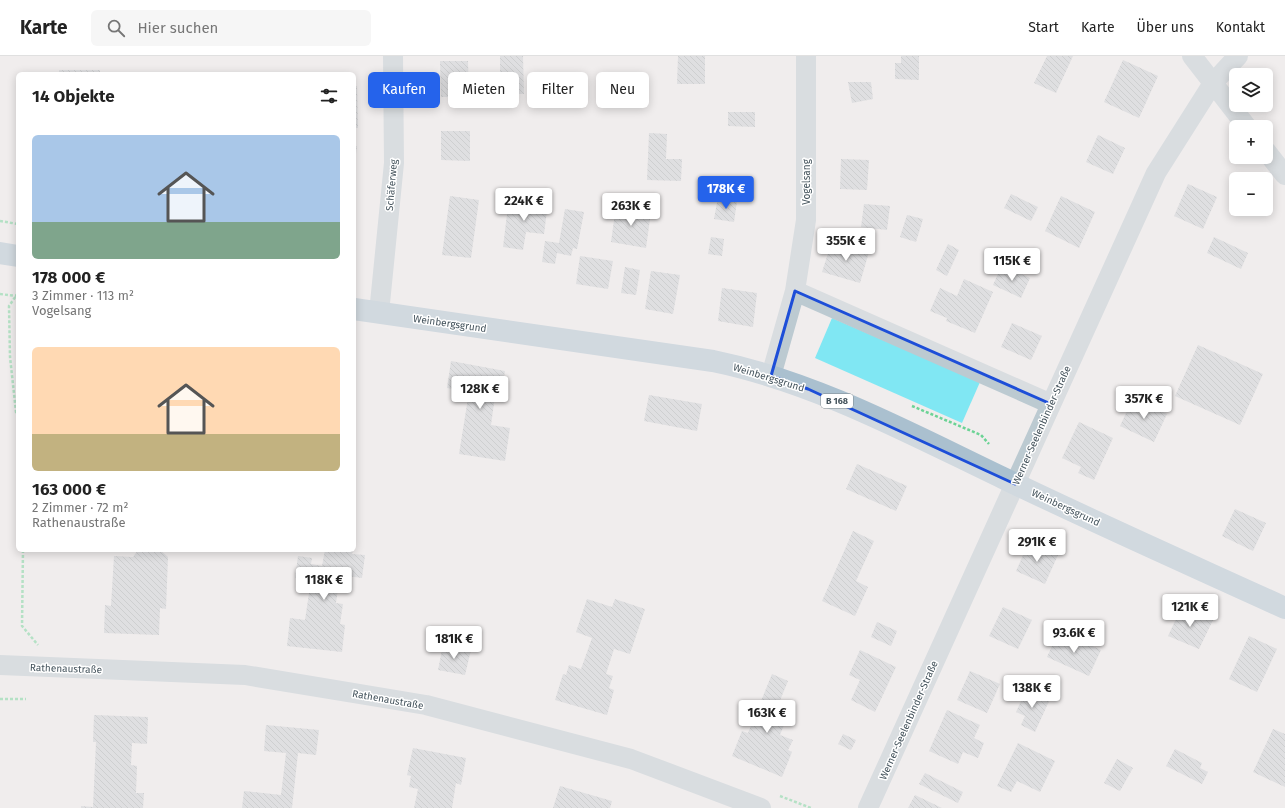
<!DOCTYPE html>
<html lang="de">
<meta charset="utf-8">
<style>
:root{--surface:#fff;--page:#f6f6f6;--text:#222;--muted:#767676;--line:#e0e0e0;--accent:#2563eb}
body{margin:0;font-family:"Fira Sans",sans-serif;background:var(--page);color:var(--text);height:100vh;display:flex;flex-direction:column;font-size:15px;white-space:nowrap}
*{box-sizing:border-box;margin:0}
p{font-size:13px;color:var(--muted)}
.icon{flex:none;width:22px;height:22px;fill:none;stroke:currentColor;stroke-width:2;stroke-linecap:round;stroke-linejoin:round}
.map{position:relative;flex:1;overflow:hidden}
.sheet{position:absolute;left:16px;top:16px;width:340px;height:480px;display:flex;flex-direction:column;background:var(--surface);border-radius:6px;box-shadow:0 2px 10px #0003}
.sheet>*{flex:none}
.hud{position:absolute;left:368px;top:16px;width:380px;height:36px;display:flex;gap:8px}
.buttons{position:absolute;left:1229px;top:12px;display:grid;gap:8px}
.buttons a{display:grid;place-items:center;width:44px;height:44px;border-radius:6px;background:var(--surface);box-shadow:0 2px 10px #0003;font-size:20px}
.price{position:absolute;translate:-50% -34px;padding:0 9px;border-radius:4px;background:#fff;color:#222;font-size:13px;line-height:26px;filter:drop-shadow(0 1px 2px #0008)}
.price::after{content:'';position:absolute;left:50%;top:24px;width:12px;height:9px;margin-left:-6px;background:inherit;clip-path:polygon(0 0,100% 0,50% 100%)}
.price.active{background:var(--accent);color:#fff}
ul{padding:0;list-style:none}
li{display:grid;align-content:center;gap:8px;height:212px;padding:0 16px}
li span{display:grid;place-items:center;height:124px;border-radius:6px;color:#555}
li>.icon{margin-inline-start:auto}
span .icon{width:72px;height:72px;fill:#fffc;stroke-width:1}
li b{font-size:17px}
h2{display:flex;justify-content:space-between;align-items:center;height:48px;padding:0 16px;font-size:17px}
.tag{padding:0 14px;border-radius:6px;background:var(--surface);box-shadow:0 2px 10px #0003;font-size:14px;line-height:36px}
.tag.active{background:var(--accent);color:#fff}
header{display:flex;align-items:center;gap:24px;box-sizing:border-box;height:56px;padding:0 20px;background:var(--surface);border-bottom:1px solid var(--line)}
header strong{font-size:19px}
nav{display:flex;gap:22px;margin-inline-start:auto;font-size:14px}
.search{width:280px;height:36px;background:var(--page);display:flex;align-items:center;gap:10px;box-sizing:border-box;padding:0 14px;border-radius:6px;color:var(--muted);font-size:15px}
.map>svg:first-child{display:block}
</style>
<header>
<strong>Karte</strong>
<div class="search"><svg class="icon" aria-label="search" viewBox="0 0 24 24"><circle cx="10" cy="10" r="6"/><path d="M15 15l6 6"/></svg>Hier suchen</div>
<nav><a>Start</a><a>Karte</a><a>Über uns</a><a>Kontakt</a></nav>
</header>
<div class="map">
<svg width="1285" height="752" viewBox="0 0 1285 752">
<defs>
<pattern id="building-back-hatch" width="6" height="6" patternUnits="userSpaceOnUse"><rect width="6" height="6" fill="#c9ced2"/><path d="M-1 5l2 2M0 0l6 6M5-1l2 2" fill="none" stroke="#a5aaae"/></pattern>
</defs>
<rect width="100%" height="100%" fill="#f0eded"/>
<!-- water -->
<path fill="#80e7f3" d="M832,262L980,326L962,367L815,302Z"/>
<!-- building -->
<path fill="url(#building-back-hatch)" d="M500,0H523L524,38H500Z
M678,0H705V28H677Z
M901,0H919V24L895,23V7H901Z
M1047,0H1073L1056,37L1034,27Z
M1123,4L1158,20L1139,62L1104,46Z
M440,5H468L469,41H441Z
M59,14H100V18H59Z
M613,16H642V31H612Z
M848,26H871L873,43L852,47Z
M354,30H357L358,72H354Z
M728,56H755V71L728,70Z
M441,75H470V105L441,104Z
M649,77L667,78L666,103H682L681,125L647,124Z
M1098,79L1125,92L1113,118L1086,106Z
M354,90H357L355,106H354Z
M841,103L869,104L867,134L840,133Z
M1188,128L1217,141L1203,173L1174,160Z
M1011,138L1038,151L1031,165L1004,152Z
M450,140L479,144L471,202L442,199Z
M1061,140L1095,156L1079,192L1045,175Z
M718,141L737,145L734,166L714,163Z
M509,142L548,147L544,178L526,176L523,194L503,191Z
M864,148L890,150L887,174L861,171Z
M616,150L651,156L646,192L611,186Z
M565,153L584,156L577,193L573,192L571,200L557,197L555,208L542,206L545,185L559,187Z
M907,159L923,163L916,186L900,181Z
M711,181L724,183L722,200L708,198Z
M1214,181L1248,197L1241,213L1207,197Z
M832,185L869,196L860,227L822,216Z
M948,188L959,194L947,220L936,214Z
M580,200L613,205L608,233L576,228Z
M1002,209L1030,222L1021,242L993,229Z
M625,211L640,214L636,239L621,237Z
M651,215L680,219L673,258L645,253Z
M964,223L993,236L975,277L946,265L947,262L930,255L940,232L957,240Z
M722,232L757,237L753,271L718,265Z
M1012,267L1042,280L1031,304L1001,291Z
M1198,289L1263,318L1240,369L1175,340Z
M451,305L505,315L501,341L495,340L491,369L510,372L505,405L459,398L469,336L447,332Z
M649,339L702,348L697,375L644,365Z
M1133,342L1167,358L1154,386L1120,370Z
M1079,366L1113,382L1094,424L1078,417L1081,411L1062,402Z
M857,408L907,430L896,455L846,433Z
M1235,453L1266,467L1253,495L1222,480Z
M853,475L874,485L856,525L868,531L855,560L822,545Z
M1029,486L1058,499L1045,528L1016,515Z
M138,494H160L168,501L166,553L160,552L159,579L104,577L105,549L111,550L114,500L133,501Z
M325,494H353L352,498L365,499L362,522L340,519L336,547L343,548L340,568L345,569L342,596L287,590L290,562L305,564L311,524L295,522L298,500L312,502L311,508L322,510Z
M587,543L612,551L615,543L645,553L630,598L614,593L606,618L613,620L609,632L614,634L607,659L555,644L563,618L566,619L569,609L581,613L592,582L576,576Z
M1182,550L1213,564L1199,593L1168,580Z
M1003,551L1032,564L1018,593L989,580Z
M877,566L897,575L891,590L871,581Z
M1059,575L1101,594L1089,620L1047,601Z
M1249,580L1277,593L1257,636L1229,623Z
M443,589L471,594L465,619L438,614Z
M860,594L896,611L875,656L851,644L860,624L849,619Z
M970,615L1000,628L987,657L957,644Z
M772,618L788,625L774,659L786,664L780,679L793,684L788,694L792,696L782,721L732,700L742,675L748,677Z
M1027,632L1050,643L1035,676L1021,669L1025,660L1016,656Z
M947,654L980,669L974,682L984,687L978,702L963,696L958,708L929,695Z
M94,659L148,661L147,688L132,687L131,709L137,710L136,737H144L143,752H81V750L93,751L96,686H93Z
M266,669L319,674L316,699L298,697L292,752H242L244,735L281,739L286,697L264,695Z
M1273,673L1285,678V731L1253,716Z
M843,678L856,684L851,694L838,688Z
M1018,687L1055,705L1040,736L1017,725L1011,736L997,730Z
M413,692L466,702L461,729L456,727L452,752H414L418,733L409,731L411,720L407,719Z
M1175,693L1202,707L1200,712L1208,716L1202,728L1166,710Z
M1117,703L1133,712L1120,735L1104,727Z
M925,717L963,736L958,747L919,728Z
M560,730L612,745L610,752H553Z
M915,739L942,752H908Z"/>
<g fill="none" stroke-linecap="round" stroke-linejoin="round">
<!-- path -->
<path stroke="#6cd395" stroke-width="2.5" stroke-dasharray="3 2" stroke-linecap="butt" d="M0,165L18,168
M18,237L9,250L10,301L16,356L18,359
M0,238L16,240
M912,350L981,379L989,388
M23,494L22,570L38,589
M0,643H26
M780,740L811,752"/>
<!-- street -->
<path stroke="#bccad1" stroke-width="20" d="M1192,0L1247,71
M1266,95L1285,119
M795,235L1051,348
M379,257L394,107L393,0
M771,320L795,235L806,164V0
M0,609L245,619L426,649L631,703L761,752
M868,752L1156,117L1213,27L1238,0"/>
<!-- primary -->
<path stroke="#aac0cf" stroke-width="22" d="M0,197L18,200
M354,253L713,305C815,326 909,377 1003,422C1096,467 1191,509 1285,552"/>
</g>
<!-- marked area -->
<path d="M0 0H1285V752H0ZM795,235L1051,348L1015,428L808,333L771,320Z" fill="#f0eded" fill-opacity=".55" fill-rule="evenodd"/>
<path fill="none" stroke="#1d4ed8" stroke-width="3" stroke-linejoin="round" d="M795,235L1051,348L1015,428L808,333L771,320Z"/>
<g text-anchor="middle" stroke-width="3" stroke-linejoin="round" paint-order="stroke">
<!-- shield labels -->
<rect fill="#fff" stroke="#7c878d" stroke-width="1" x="821" y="338" width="32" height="14" rx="3"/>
<g font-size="9" font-weight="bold" fill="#44535c">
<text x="837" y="348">B 168</text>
</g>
<!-- street labels -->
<g font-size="10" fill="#44535c" stroke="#fff">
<text transform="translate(806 126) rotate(-90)" y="4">Vogelsang</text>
<text transform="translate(391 129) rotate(-85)" y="4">Schäferweg</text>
<text transform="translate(450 267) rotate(8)" y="4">Weinbergsgrund</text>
<text transform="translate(769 321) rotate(17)" y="4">Weinbergsgrund</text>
<text transform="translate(1041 369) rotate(-66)" y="4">Werner-Seelenbinder-Straße</text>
<text transform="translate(1066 451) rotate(25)" y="4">Weinbergsgrund</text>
<text transform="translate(66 612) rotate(2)" y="4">Rathenaustraße</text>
<text transform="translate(388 643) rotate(10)" y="4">Rathenaustraße</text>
<text transform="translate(908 664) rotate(-66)" y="4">Werner-Seelenbinder-Straße</text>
</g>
</g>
</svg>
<div class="buttons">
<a><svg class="icon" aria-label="layers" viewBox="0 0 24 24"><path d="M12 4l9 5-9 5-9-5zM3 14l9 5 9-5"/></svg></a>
<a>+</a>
<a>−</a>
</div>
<b class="price active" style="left:726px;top:154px">178K €</b>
<b class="price" style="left:524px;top:166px">224K €</b>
<b class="price" style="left:631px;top:171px">263K €</b>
<b class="price" style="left:846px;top:206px">355K €</b>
<b class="price" style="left:1012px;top:226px">115K €</b>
<b class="price" style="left:480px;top:354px">128K €</b>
<b class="price" style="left:1144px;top:364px">357K €</b>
<b class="price" style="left:1037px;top:507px">291K €</b>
<b class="price" style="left:324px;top:545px">118K €</b>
<b class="price" style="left:1190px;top:572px">121K €</b>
<b class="price" style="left:1074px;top:598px">93.6K €</b>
<b class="price" style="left:454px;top:604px">181K €</b>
<b class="price" style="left:1032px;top:653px">138K €</b>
<b class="price" style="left:767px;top:678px">163K €</b>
<div class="hud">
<a class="tag active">Kaufen</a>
<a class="tag">Mieten</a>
<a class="tag">Filter</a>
<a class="tag">Neu</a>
</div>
<section class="sheet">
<h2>14 Objekte<svg class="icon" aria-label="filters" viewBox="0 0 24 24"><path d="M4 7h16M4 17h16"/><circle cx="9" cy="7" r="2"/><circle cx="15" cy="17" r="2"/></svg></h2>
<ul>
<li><span style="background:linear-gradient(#a9c7e8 70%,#7fa58c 0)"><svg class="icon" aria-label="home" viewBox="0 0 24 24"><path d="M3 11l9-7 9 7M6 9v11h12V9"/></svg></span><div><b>178 000 €</b><p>3 Zimmer · 113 m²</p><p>Vogelsang</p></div></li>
<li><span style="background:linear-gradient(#ffd9b3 70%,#c2b280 0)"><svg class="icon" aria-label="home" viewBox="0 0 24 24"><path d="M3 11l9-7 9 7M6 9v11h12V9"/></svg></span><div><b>163 000 €</b><p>2 Zimmer · 72 m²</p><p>Rathenaustraße</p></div></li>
</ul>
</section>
</div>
